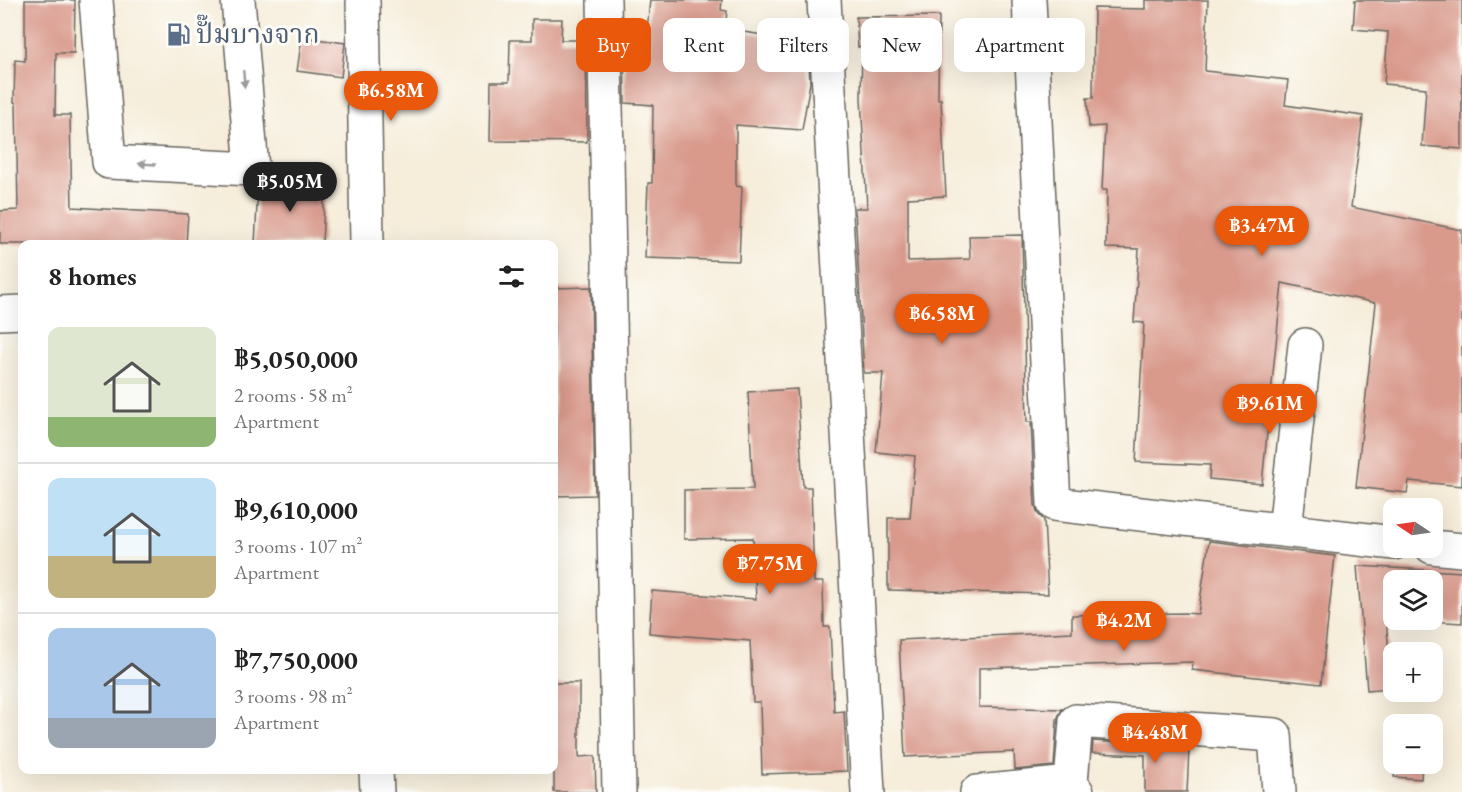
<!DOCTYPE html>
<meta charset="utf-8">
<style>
:root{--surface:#fff;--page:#f6f6f6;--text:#222;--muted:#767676;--line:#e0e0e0;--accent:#ea580c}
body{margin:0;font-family:"EB Garamond","Noto Serif Thai",serif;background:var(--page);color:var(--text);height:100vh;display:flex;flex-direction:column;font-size:22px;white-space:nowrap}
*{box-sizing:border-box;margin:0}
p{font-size:20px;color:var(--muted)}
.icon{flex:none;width:33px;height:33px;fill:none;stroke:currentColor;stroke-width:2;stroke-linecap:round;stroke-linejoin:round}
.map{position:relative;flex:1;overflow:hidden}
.drawer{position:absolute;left:18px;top:240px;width:540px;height:534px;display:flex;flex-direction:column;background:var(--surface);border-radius:12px;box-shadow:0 6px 24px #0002}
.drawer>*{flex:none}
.guide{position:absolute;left:576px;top:18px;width:570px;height:54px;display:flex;gap:12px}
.needle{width:39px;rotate:283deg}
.controls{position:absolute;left:1383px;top:498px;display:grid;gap:12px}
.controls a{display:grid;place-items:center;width:60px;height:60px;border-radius:12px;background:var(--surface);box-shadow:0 6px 24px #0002;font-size:30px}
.price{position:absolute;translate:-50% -51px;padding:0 14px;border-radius:21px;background:var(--accent);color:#fff;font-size:20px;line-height:39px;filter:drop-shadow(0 2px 3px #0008)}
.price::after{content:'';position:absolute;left:50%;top:36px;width:18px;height:14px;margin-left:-9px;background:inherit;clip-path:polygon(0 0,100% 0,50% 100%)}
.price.on{background:#222;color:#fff}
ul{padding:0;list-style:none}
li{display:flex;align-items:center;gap:18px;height:150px;padding:0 30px}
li+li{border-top:2px solid var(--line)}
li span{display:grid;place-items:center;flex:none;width:168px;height:120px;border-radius:12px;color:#555}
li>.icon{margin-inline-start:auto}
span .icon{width:72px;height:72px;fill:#fffc;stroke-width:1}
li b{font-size:26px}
h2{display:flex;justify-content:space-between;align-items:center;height:72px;padding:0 30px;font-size:26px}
.pill{padding:0 21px;border-radius:12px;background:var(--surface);box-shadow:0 6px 24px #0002;font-size:21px;line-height:54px}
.pill.on{background:var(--accent);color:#fff}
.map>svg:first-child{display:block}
</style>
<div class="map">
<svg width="1462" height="792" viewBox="0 0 1462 792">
<rect width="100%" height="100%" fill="#fdfcf7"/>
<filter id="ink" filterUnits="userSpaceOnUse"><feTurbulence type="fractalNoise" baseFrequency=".0167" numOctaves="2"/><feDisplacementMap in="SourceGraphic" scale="12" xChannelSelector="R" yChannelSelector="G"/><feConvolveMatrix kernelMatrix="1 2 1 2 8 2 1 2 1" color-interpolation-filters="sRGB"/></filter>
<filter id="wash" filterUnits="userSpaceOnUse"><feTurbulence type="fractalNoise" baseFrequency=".008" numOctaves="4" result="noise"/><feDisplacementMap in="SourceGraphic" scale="24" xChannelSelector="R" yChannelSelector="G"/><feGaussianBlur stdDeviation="1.35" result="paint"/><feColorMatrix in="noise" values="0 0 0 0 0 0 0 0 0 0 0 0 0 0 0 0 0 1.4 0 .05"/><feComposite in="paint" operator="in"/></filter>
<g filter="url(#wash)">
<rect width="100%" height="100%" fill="#f6edda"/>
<g id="blocks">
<!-- building -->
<path fill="#d99a8c" d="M25,0H75L74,53H56L55,115H70L72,207L188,214L186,244H0V211L18,210L16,103L14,102L15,60L25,61Z
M650,0H722L721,10L727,11L725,29L808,42L810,83L802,130L736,125V186L742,187L739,261L645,258L648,183H652L653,105L625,103L624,48L645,50Z
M1145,0H1208L1205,71L1288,80L1285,105L1363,116L1351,207L1462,230V486L1409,481L1407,493L1356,487L1376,303L1282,283L1262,484L1209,479L1210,465L1136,462L1144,323L1134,322L1139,249L1106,248L1107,190H1102L1105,126L1089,127L1087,98H1093L1094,8L1145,9Z
M1355,0H1462V149L1422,146L1426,88L1384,84L1388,32L1353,29Z
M939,16L938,99H941L946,196L908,198V261L970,259L969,236L1022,235L1027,422H1031L1035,505L1038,514L1044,520L1048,594L888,590V518H910L915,456L876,452L883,373H864L855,208H867L861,98L862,46L858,47L856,17Z
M532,19H562L561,40H586L587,142L490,141L491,82H509L510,40H532Z
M302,37L345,43L341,77L297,71Z
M266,180L325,184L322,244H255L258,186Z
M591,287L595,495L554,496V288Z
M797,389L803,487H811L814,582H823L824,627H830L834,712L844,711L847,771L762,774L760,702H753L750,641L649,633L652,591L756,599L753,538L684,539V490L753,489L748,392Z
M1209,541L1335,556L1321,684L1192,670L1193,662L979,668V707L1062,709L1057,719L1054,766L1015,770L1014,752L905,757L899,640L1072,632V615L1184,613L1198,614Z
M1357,566L1462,572V623L1412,620H1432V580H1394V618H1386L1392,688L1367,690Z
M554,683H579V757L595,756L596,792H554Z
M1093,741L1189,748L1187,792H1145V755L1092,753Z
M1395,764H1422L1421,779L1394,777Z"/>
</g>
</g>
<g filter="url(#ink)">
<use href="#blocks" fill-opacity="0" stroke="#68655e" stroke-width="1.5"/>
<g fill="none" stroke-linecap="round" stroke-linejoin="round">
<defs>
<path id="minor" d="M96,0L109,162L252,169L238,0
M363,0L367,244
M604,0L619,792
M824,0L868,792
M1029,0L1054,504L1394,543
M0,313L22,312
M1285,530L1305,345
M1432,547L1462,550
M376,770L377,792
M977,792L1071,783
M1077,792L1071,783L1076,721L1275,735L1279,792"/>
</defs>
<!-- minor casing -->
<use href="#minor" stroke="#68655e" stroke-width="36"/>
<!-- minor -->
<use href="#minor" stroke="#fff" stroke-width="33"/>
</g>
<!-- one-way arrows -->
<defs><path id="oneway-solid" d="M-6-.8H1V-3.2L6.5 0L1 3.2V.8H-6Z" transform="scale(1.5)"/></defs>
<g fill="#999">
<use href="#oneway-solid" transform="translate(244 79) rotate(85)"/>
<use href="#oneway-solid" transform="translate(147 164) rotate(-177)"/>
</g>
</g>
<!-- icons -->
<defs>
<symbol id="fuel-bare" viewBox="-9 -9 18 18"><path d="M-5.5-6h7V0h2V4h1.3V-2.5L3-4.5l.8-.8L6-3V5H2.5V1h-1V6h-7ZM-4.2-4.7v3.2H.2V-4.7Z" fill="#5c6f8a" stroke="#fdfcf7" stroke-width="2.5" paint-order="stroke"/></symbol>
</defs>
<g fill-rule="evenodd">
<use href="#fuel-bare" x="162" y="18" width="33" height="33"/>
</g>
<g text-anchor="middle" stroke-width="6" stroke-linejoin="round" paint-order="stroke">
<!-- service labels -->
<g font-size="27" fill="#4e5e75" stroke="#fdfcf7" text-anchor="start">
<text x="196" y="43">ปั๊มบางจาก</text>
</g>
</g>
</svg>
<div class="controls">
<a><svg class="needle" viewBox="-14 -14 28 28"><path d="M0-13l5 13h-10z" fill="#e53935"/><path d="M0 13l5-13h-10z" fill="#767676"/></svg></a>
<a><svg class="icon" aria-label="layers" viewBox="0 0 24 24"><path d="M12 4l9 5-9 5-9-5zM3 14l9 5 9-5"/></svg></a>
<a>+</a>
<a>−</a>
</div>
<b class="price" style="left:391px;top:122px">฿6.58M</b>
<b class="price on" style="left:290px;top:213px">฿5.05M</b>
<b class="price" style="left:1262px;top:257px">฿3.47M</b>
<b class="price" style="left:942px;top:345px">฿6.58M</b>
<b class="price" style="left:1270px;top:435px">฿9.61M</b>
<b class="price" style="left:770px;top:595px">฿7.75M</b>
<b class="price" style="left:1124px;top:652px">฿4.2M</b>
<b class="price" style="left:1155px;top:764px">฿4.48M</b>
<div class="guide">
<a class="pill on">Buy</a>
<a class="pill">Rent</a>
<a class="pill">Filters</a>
<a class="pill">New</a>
<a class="pill">Apartment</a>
</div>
<section class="drawer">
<h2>8 homes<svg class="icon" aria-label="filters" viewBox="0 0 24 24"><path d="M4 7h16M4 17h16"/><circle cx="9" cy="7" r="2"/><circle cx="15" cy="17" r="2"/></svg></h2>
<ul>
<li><span style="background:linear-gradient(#dfe7d0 75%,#8fb573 0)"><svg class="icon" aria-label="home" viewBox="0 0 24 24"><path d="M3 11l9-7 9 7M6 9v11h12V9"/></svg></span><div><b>฿5,050,000</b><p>2 rooms · 58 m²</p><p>Apartment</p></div></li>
<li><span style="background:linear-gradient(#bfe0f5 65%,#c2b280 0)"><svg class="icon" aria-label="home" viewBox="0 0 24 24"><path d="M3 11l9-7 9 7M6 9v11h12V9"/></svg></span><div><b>฿9,610,000</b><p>3 rooms · 107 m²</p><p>Apartment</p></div></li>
<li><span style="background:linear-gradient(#a9c7e8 75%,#9aa5b1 0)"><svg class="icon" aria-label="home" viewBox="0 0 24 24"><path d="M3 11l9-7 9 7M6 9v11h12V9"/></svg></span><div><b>฿7,750,000</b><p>3 rooms · 98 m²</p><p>Apartment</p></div></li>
</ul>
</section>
</div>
